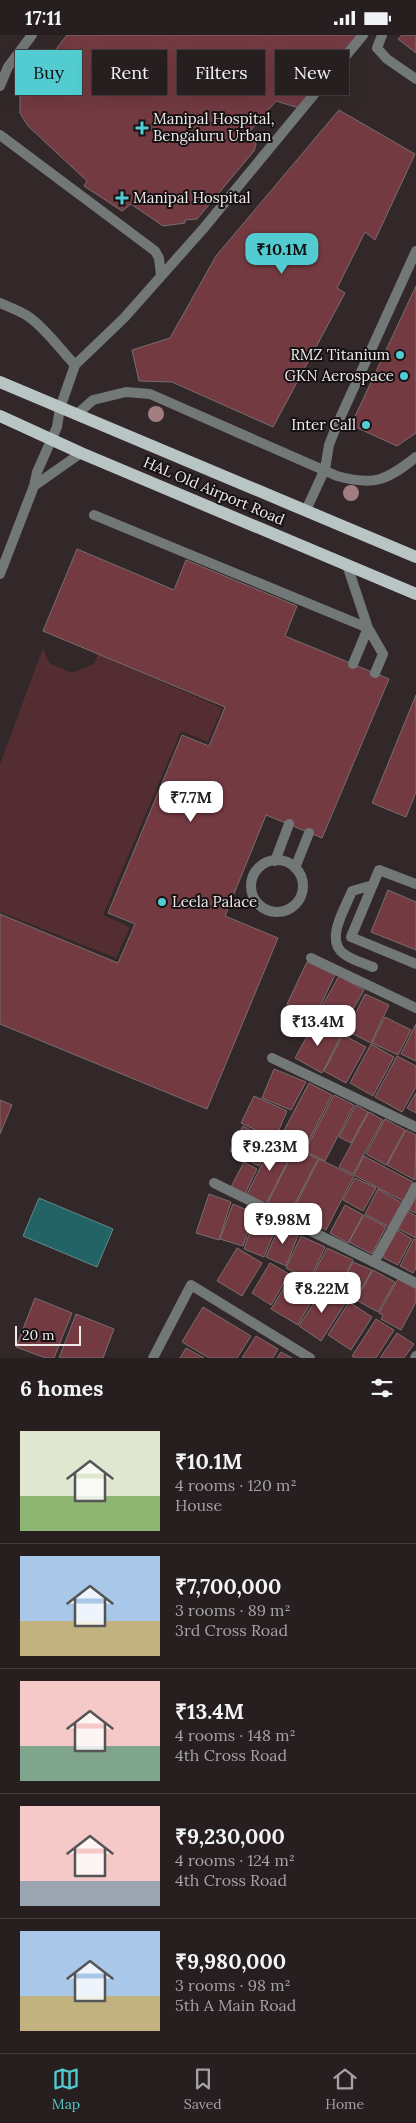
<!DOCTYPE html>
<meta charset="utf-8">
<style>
:root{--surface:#261e1f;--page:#2e2728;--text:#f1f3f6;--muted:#a4a2a4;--line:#423c3d;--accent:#52ccd0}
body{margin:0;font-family:Lora,serif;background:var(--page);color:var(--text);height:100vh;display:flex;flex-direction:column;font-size:19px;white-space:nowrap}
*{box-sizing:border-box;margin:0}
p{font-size:16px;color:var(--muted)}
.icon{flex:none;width:28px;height:28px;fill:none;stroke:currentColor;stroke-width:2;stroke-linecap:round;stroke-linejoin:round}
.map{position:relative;height:1323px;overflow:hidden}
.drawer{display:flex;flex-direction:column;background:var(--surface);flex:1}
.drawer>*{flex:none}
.guide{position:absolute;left:15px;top:15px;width:386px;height:45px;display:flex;gap:10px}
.scale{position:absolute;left:15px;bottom:12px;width:66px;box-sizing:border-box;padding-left:5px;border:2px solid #f0e9ea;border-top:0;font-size:14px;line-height:18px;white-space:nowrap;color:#f0e9ea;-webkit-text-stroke:4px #161213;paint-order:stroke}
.price{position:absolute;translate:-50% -42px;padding:0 11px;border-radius:10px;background:#fff;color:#222;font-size:16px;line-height:32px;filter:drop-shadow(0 1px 2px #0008)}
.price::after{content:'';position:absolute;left:50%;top:30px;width:15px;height:11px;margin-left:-8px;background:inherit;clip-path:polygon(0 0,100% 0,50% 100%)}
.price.on{background:var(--accent);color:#111}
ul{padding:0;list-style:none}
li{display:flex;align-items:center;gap:15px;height:125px;padding:0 20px}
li+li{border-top:1px solid var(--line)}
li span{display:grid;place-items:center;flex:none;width:140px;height:100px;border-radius:0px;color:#555}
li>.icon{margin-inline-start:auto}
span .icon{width:60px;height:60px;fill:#fffc;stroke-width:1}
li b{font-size:21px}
h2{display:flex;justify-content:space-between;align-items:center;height:60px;padding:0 20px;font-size:21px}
.chip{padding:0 18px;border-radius:0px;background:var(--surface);box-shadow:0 5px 20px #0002,0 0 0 1px var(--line);font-size:18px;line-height:45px}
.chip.on{background:var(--accent);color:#111}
.status{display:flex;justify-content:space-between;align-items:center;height:35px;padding:0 25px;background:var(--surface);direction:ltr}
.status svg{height:14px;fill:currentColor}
.tab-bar{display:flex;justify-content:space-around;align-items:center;height:70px;border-top:1px solid var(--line);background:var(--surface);font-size:14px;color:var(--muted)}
.tab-bar a{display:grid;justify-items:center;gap:2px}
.tab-bar .on{color:var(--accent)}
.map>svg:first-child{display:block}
</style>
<div class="status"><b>17:11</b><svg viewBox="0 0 49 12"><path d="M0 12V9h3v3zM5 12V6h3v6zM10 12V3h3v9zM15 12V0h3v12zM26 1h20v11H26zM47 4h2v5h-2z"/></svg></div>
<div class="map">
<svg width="416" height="1323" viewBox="0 0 416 1323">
<rect width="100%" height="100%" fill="#322829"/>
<!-- green -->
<path fill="#542d32" d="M43,613L49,628L72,638L94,629L98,619L222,673L208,707L181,696L103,880L130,892L116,923L0,877V729Z"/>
<!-- water -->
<path fill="#236365" stroke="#608b8d" d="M39,1163L113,1194L97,1232L23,1201Z"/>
<!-- building -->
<path fill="#733a42" stroke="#796e6f" d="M67,0H359L299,73L276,66L250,96L256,109L254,116L197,184L185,185V188L163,191L131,169L122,176L84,151L87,146L28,91L20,78V61Z
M402,0H416V18L398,4Z
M339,75L415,119L375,205L365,197L337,253L345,258L273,392L172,347L139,346L132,315L170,303L216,221Z
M416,251V398L397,411L351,390Z
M77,514L174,555L186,525L297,571L285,601L389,644L322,803L266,780L225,881L278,903L207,1074L0,989V879L118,928L135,889L108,878L182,700L209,711L225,672L43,596Z
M416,660V757L406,782L372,768Z
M388,855L416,867V915L371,897Z
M307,927L335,940L315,982L287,969Z
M339,941L364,955L342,994L317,980Z
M365,959L389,970L371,1008L347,996Z
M385,982L411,995L398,1020L372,1008Z
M315,987L341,1001L322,1038L295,1023Z
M416,989V1026L401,1019Z
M343,1000L366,1012L346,1048L324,1036Z
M371,1009L394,1022L373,1061L350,1048Z
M397,1021L416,1031V1052L402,1077L375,1062Z
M274,1034L306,1047L291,1075L262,1063Z
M309,1048L332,1060L304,1115L280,1103Z
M416,1058V1078L407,1073Z
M334,1060L354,1070L325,1126L305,1116Z
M254,1061L287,1076L275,1104L241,1088Z
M0,1065L12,1070L0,1099Z
M356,1070L368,1077L351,1108L339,1102Z
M369,1077L383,1085L353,1139L339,1132Z
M385,1084L405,1095L386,1130L366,1119Z
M243,1091L272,1106L259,1131L230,1116Z
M406,1095L416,1100L415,1145L387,1130Z
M275,1104L294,1114L266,1169L247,1159Z
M296,1112L318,1124L290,1178L268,1167Z
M364,1121L413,1147L403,1166L354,1140Z
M319,1124L354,1141L326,1195L292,1177Z
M244,1127L257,1134L245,1159L231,1152Z
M355,1143L376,1153L363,1176L343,1165Z
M378,1154L402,1168L389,1192L365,1179Z
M209,1159L231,1167L219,1205L196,1198Z
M416,1162V1178L409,1175Z
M233,1169L254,1178L243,1211L220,1204Z
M345,1170L363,1180L348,1208L330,1198Z
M407,1176L416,1181V1203L397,1193Z
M256,1179L278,1188L264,1222L244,1214Z
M364,1180L386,1192L372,1219L349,1207Z
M280,1190L299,1198L286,1231L266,1222Z
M397,1195L412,1204L398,1230L382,1222Z
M301,1201L325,1212L310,1244L286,1233Z
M414,1204L416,1205V1233L413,1238L400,1231Z
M237,1213L262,1228L242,1261L217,1246Z
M327,1213L353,1225L337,1257L311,1244Z
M353,1227L372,1235L356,1264L339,1254Z
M270,1228L289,1239L271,1270L252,1258Z
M373,1235L395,1247L378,1277L356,1265Z
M292,1239L318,1255L298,1290L271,1274Z
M398,1244L416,1254V1267L401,1295L381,1284L383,1280L379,1278Z
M324,1252L346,1267L321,1306L299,1291Z
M35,1263L72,1278L54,1323H46L16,1312Z
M349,1267L372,1282L351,1315L328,1300Z
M203,1272L251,1301L237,1323H209L182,1307Z
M76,1279L114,1294L103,1323H59Z
M376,1284L394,1295L376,1323H355L352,1321Z
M397,1298L414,1309L404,1323H380Z
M256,1301L278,1314L273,1323H242Z
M186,1313L204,1323H180Z
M281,1317L292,1323H277Z"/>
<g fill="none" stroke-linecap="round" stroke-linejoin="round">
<!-- service -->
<path stroke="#727777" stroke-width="10" d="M382,0L377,13L387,24L416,44
M0,51L8,32L32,0
M0,100L155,216L159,223L161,241
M0,268C9,272 21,276 29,282C47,295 60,314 75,330
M60,373L75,330L124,283L203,194L363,0
M76,380L93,365L126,357L150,359L337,441C374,451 386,446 416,422
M306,475L325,434L329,410L336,392L416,216
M94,480L368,593
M347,530L368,593
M353,629L368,593L383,619L375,638
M251 851a26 26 0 1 1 52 0a26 26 0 1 1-52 0Z
M275,826L289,789
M295,833L309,798"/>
<!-- minor -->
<path stroke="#727777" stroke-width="10" d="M416,849L379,835L351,902L416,929
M311,923L416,973
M373,932C363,928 352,925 344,919C324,905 346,872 352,856L373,850
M272,1023L416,1092
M214,1148L416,1248
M374,1227L416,1152
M153,1323L191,1250L310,1323
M415,1323L416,1321"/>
<!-- tertiary -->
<path stroke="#727777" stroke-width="10" d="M34,451L81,418
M0,539L34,451L37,437L57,392L60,373"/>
<!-- primary -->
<path stroke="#b9c4c4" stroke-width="12" d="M0,347L416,522
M0,381L81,418L416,559"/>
</g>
<!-- trees -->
<g fill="#a27e81">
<circle cx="156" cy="379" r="8"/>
<circle cx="351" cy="458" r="8"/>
</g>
<!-- markers -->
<g fill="#52ccd0" stroke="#161213" stroke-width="2">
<path d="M139.5 85.5h5v5h5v5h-5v5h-5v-5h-5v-5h5z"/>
<path d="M119.5 155.5h5v5h5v5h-5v5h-5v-5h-5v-5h5z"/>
<circle cx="400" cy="320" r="5"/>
<circle cx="404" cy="341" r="5"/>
<circle cx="366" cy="390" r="5"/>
<circle cx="162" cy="867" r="5"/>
</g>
<g text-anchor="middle" stroke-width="4" stroke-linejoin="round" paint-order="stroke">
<!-- poi labels -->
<g font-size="15" fill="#f0e9ea" stroke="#161213" text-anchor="start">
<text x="153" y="89">Manipal Hospital,<tspan x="153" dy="17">Bengaluru Urban</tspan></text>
<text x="133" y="168">Manipal Hospital</text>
<text x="390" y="325" text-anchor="end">RMZ Titanium</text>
<text x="394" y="346" text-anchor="end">GKN Aerospace</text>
<text x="356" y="395" text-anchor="end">Inter Call</text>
<text x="172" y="872">Leela Palace</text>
</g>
<!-- street labels -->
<g font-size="15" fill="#f0e9ea" stroke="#161213">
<text transform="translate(214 456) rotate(23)" y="5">HAL Old Airport Road</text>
</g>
</g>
</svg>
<div class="scale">20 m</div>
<b class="price on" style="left:282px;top:240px">₹10.1M</b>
<b class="price" style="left:191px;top:788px">₹7.7M</b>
<b class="price" style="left:318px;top:1012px">₹13.4M</b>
<b class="price" style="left:270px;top:1137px">₹9.23M</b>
<b class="price" style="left:283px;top:1210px">₹9.98M</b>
<b class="price" style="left:322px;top:1279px">₹8.22M</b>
<div class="guide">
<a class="chip on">Buy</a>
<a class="chip">Rent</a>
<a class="chip">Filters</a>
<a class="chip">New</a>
</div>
</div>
<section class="drawer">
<h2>6 homes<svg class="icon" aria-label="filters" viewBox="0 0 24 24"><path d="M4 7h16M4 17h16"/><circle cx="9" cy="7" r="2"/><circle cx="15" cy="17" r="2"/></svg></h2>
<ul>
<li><span style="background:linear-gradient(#dfe7d0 65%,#8fb573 0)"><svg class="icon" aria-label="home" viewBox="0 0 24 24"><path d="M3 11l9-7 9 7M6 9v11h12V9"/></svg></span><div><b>₹10.1M</b><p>4 rooms · 120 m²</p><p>House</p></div></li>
<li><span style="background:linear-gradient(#a9c7e8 65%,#c2b280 0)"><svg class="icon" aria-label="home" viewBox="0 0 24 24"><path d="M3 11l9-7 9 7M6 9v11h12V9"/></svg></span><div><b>₹7,700,000</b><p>3 rooms · 89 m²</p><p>3rd Cross Road</p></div></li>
<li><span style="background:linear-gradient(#f6c9c9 65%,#7fa58c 0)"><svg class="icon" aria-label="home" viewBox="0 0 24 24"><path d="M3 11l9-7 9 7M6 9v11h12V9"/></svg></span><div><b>₹13.4M</b><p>4 rooms · 148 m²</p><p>4th Cross Road</p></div></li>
<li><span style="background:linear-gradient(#f6c9c9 75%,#9aa5b1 0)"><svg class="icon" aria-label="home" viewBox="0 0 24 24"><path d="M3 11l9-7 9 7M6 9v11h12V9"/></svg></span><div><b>₹9,230,000</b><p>4 rooms · 124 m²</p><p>4th Cross Road</p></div></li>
<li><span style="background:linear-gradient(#a9c7e8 65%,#c2b280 0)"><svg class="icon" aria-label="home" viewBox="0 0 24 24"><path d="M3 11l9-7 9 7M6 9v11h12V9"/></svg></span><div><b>₹9,980,000</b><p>3 rooms · 98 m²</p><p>5th A Main Road</p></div></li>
</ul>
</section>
<nav class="tab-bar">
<a class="on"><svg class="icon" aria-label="map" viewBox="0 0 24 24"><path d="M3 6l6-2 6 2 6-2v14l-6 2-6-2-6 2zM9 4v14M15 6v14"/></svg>Map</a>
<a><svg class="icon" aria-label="saved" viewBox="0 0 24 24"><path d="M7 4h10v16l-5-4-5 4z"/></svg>Saved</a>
<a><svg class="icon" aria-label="home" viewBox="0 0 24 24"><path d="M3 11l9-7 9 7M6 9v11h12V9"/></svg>Home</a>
</nav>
